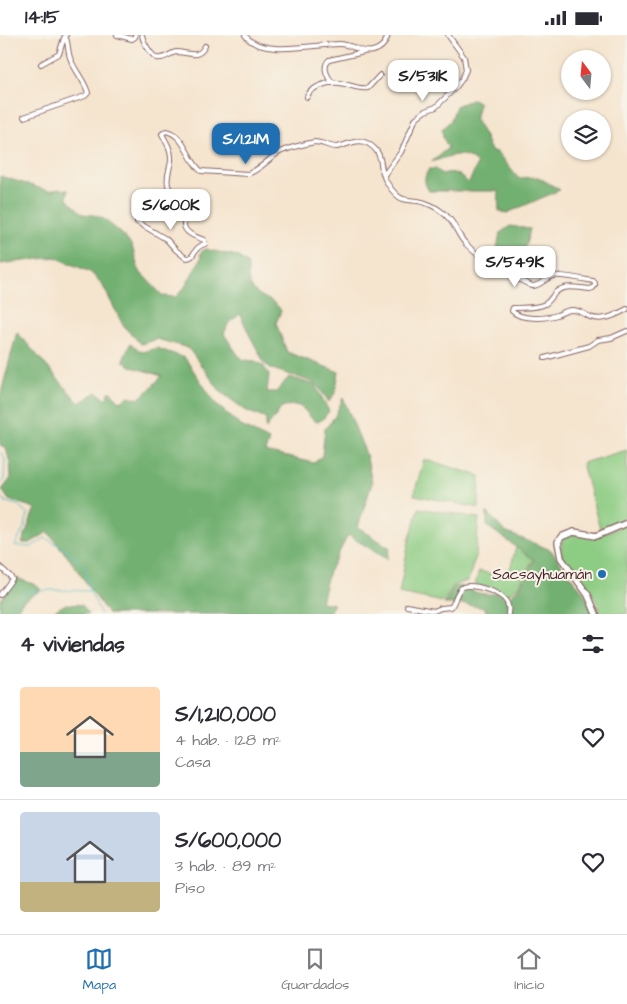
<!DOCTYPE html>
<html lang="es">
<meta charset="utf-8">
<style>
:root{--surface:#fff;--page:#f2f2f3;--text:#2b2b33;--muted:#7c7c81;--line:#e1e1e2;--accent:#1f6fb2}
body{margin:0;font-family:"Architects Daughter",sans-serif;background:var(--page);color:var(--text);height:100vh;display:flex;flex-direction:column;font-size:19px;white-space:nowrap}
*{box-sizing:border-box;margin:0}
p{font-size:16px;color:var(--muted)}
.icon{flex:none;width:28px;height:28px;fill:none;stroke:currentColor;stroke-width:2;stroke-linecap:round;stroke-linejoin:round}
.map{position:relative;height:579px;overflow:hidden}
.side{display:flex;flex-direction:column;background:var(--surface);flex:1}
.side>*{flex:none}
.needle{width:32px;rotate:344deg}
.fabs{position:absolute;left:561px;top:15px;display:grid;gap:10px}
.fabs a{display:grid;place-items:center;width:50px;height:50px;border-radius:50%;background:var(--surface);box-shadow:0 1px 4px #0004;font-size:25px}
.price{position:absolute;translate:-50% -42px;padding:0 11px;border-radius:10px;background:#fff;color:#222;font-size:16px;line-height:32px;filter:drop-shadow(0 1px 2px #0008)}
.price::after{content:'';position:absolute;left:50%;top:30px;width:15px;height:11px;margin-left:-8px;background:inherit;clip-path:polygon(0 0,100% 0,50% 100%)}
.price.active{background:var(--accent);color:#fff}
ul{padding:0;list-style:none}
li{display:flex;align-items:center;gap:15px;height:125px;padding:0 20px}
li+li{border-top:1px solid var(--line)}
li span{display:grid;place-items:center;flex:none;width:140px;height:100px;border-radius:5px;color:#555}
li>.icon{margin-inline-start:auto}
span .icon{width:60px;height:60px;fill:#fffc;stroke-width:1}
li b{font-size:21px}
h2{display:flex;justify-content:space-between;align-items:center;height:60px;padding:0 20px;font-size:21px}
.status{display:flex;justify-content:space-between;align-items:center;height:35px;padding:0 25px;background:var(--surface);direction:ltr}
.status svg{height:14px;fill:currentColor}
.menu{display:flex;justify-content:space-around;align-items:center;height:70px;border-top:1px solid var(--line);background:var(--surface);font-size:14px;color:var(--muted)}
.menu a{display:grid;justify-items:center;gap:2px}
.menu .active{color:var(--accent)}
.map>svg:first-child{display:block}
</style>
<div class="status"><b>14:15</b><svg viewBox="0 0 49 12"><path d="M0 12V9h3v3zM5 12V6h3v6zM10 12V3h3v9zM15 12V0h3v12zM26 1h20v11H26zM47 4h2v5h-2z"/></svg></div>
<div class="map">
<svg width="627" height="579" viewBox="0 0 627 579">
<rect width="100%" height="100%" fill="#f7f3e8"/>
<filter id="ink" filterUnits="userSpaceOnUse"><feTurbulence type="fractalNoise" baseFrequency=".02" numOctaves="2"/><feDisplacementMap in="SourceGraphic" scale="10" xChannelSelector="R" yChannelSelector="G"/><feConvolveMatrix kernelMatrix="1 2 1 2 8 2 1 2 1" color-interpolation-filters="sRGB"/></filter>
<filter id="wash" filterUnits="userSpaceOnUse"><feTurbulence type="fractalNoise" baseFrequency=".0096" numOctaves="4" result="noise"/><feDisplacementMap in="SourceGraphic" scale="20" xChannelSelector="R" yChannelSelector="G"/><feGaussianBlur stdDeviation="1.12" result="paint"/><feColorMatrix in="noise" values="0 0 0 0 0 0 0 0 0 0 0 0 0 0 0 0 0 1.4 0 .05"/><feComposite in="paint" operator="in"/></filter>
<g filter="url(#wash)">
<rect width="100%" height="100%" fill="#f5e4ce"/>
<!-- green -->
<path fill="#8dcc83" stroke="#6c7657" d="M627,415V481L623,484L600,494L582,428Z
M424,424L480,441L479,473L414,460Z
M419,473L479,483L476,520L468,546L454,550L443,567L399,558L409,506Z
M627,489V579H599L597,568L590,556L562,522L561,512L563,502L583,498L603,499Z
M516,512L533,524L519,551L507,560L493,553L475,550L479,536L497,540L507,538L511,531Z"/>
<!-- forest -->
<path fill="#72b071" stroke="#5e684e" d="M473,64L479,68L475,85L484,100L491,116L497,117L518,143L538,142L560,155L507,178L499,176L498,156H429C424,148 423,143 429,134H436L442,139C456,135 458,140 469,148L477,129C463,113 449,122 431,127L448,113L443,102L442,94L451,85L456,71Z
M0,141L49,156L59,154L68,155L67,164L83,179L94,180L104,184L121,198L132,211L139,236L163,261L176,262L185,252L201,223L200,218L205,214L237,221L248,229C247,249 250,256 269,265C274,268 278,270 281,276L276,288L287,317L339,337L335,358L329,367L316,349L310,346L272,334L265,329L249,299L240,279L228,289L224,299L238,320L244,325L255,326L263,330L269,340L267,357H276L289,342L315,350L329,376L322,385L316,387C309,383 305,372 296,370C293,370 287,371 283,371L266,394V384L245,375L221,357L188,313L157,304L141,309L124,292L102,249L90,237L55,222L0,229Z
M510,191L530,194L521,227L497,213L500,198Z
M17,297L79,368L97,357L106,364L110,356L121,367L129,361L138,364L148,356L162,341L132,332L123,326L130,309L142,317L157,313L185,323L216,369L241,391L269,405L265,417L314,428L322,421L325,394L335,381L343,363L366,419L372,448L358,492L390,513L387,524L348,500L328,539L321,567L334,569L328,579H108L71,526L48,497L30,508H22L35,473L9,465L2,455L11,443L10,428L6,413L0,410V362Z
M487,477L505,497L551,515L569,540L582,555L593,574L594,579H485L486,573L461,569H444L454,552C463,550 467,554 475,557C482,559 490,560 497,558L507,564L520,552L534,525L487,491Z
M16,543L36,550L41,555L23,566L14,579H0V566Z
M66,569L82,570L89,579H54V576Z"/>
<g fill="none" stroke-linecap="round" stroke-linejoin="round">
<!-- stream -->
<path stroke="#4bb9c3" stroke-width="1" d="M0,417L5,424L4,444L0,450
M0,461L6,467L18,470L28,479L25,491L15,511L31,512L45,503L69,516L84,531L90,556L101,579
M7,579L18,563L24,557L51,555L90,556"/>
</g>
</g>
<g filter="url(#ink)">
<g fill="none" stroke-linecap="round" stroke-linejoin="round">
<defs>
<path id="street" d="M117,0L132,4L135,2V0
M142,0C143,7 151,20 157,23C164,25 170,18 176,17C183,17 190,20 196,19C201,18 203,15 205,11
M245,0C259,23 316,9 339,9C352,9 361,19 373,16C381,14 386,8 388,0
M41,29L59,19L64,3L66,0
M333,48C327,42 322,32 329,25L364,17
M307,62C310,52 329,46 339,48C349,49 358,55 368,53L380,40
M24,82L85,61L88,58C85,46 75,36 71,25C67,17 69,8 65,1
M384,140L401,117L416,83L425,76L436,72L456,52L462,44L466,35L464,22L448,0
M137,187L166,204L176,215L186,223C193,223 192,220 196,215C198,212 202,210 205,209L204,205C197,202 185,199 184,190C184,185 185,181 185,177C178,168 171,161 168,150C166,141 170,134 171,126C172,116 167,108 162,99L166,96C185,100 187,124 201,136L248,139C259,135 268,125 278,118C289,112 303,110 314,107C322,107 329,112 337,112C347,110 358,103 367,108C385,118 378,129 385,144C388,150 394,158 399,162C405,166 411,165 418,166C426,167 436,172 442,177C455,186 456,198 465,208C483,227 508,239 532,251C541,251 545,243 553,241C563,240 582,244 593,246L595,248V250L593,253L590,254C579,253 565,249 556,257C552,261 550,266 545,269C535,274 524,272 513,273L512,276C520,285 545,284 557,280C562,278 566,275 572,275C579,275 584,279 590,282C603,287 616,280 627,274
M545,323L589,311L598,305L611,303L627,296
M0,532L11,542L12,544L0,560
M407,571L434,576L441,573L451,572C456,566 456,555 463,552C474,548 506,558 508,571C509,574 508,576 508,579"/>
<path id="secondary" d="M596,579L588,560L561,523L558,507L561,502L571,498L574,497L596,501L627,488"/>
</defs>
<!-- street casing -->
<use href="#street" stroke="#866464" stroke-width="6"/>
<!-- secondary casing -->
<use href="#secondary" stroke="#866464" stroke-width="8"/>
<!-- street -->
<use href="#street" stroke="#fff" stroke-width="4"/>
<!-- secondary -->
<use href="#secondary" stroke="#fff" stroke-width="5.5"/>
</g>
</g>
<!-- markers -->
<circle fill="#1f6fb2" stroke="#f7f3e8" stroke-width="2" cx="602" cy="539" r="5"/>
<g text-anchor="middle" stroke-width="4" stroke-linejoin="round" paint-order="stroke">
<!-- poi labels -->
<g font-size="15" fill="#4a1f2b" stroke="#f7f3e8" text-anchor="end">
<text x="592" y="544">Sacsayhuamán</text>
</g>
</g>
</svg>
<div class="fabs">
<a><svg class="needle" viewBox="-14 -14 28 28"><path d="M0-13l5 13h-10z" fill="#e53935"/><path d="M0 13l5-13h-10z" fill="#7c7c81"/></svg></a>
<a><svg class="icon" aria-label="layers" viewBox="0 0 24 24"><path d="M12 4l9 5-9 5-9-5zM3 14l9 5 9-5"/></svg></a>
</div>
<b class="price" style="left:423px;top:67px">S/531K</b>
<b class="price active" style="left:246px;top:130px">S/1.21M</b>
<b class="price" style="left:171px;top:196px">S/600K</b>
<b class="price" style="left:515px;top:253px">S/549K</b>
</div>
<section class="side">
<h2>4 viviendas<svg class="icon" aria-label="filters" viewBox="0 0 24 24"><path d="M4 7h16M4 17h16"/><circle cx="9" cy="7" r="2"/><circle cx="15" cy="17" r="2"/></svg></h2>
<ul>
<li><span style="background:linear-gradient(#ffd9b3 65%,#7fa58c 0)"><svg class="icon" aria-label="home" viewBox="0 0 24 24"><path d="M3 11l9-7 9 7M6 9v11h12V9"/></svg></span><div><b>S/1,210,000</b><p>4 hab. · 128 m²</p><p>Casa</p></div><svg class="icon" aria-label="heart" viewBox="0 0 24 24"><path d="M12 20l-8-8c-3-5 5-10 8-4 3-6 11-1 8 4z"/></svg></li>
<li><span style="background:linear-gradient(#c9d6e8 70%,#c2b280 0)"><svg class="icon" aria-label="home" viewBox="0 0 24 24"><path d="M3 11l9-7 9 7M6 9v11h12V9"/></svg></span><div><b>S/600,000</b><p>3 hab. · 89 m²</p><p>Piso</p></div><svg class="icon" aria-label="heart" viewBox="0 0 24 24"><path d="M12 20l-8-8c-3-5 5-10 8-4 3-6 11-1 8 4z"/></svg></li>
</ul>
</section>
<nav class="menu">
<a class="active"><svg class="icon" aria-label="map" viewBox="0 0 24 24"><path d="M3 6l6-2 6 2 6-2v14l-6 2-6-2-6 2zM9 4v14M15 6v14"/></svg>Mapa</a>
<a><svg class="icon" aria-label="saved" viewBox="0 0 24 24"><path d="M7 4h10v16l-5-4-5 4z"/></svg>Guardados</a>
<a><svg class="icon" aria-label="home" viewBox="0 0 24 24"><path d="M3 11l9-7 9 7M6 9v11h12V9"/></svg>Inicio</a>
</nav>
